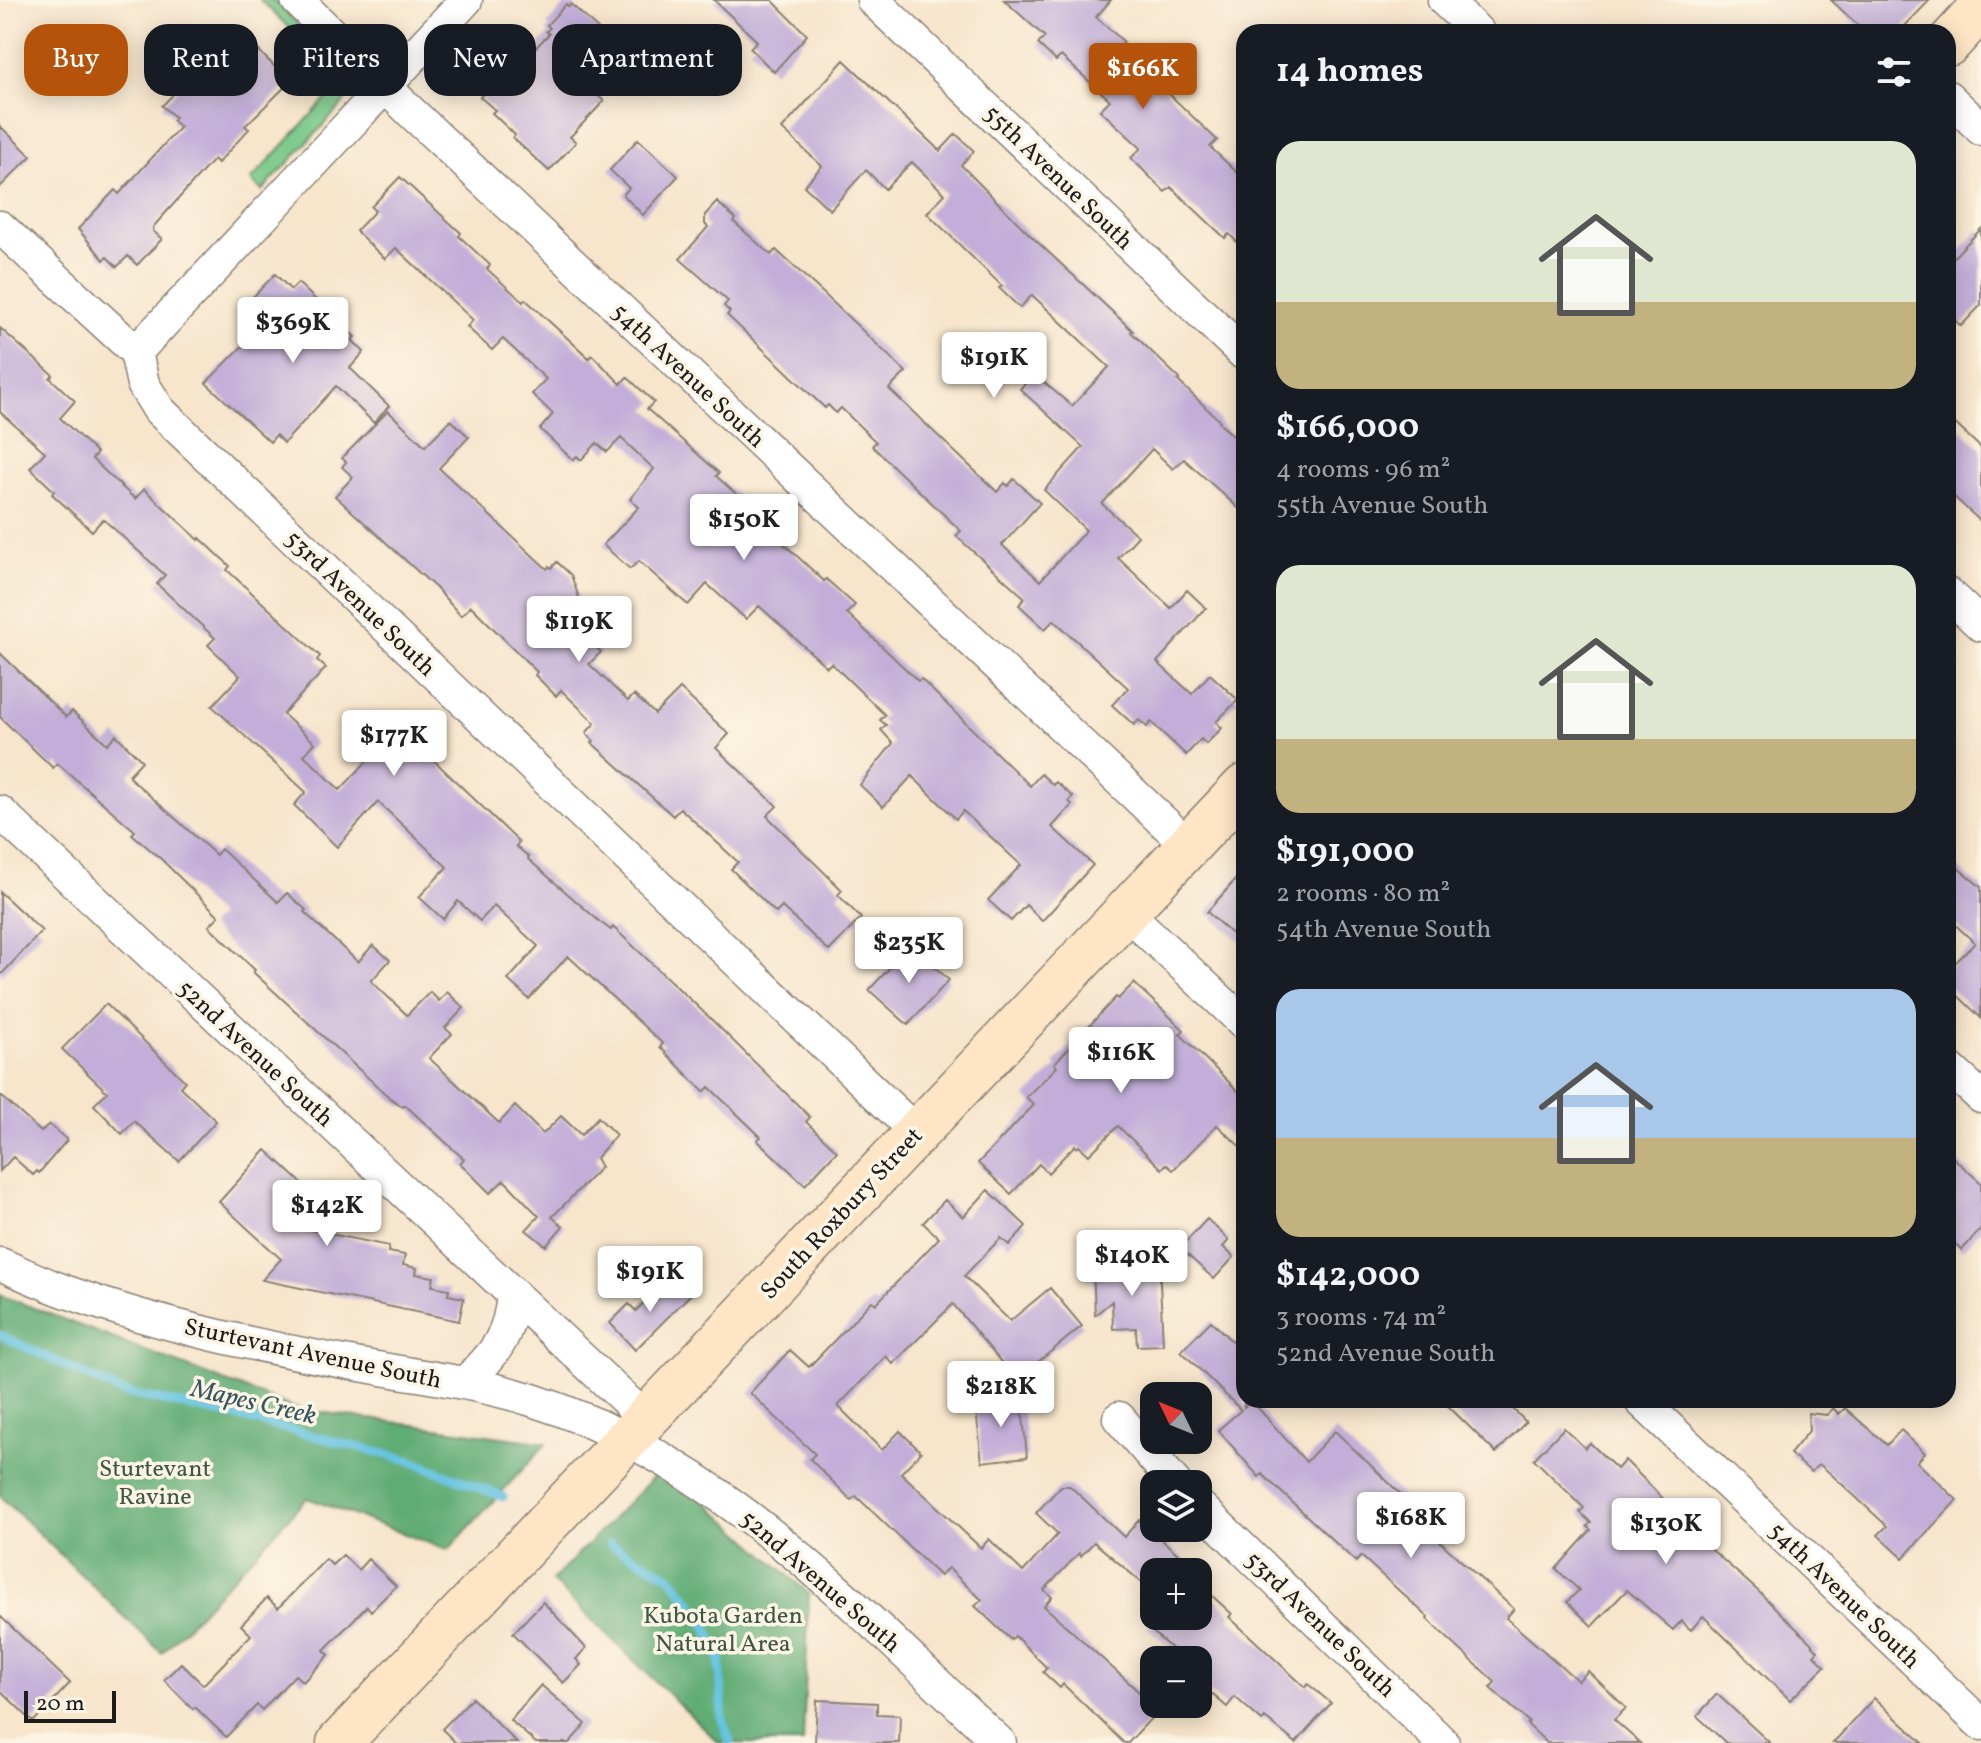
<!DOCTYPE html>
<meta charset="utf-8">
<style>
:root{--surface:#171b24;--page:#20242c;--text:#f1f3f6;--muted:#9ea1a6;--accent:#b45309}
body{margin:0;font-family:Vollkorn,serif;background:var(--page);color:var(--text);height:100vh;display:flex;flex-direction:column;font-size:30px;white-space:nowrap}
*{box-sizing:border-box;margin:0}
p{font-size:26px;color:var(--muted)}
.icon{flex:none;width:44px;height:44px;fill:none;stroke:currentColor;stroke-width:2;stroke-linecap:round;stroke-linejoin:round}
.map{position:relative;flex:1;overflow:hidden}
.side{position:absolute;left:1236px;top:24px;width:720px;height:1384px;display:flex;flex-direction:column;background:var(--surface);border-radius:24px;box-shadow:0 4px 20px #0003}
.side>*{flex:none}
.hud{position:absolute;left:24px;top:24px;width:760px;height:72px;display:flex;gap:16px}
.needle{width:52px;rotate:313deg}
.controls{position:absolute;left:1140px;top:1382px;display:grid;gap:16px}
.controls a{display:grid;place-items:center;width:72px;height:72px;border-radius:16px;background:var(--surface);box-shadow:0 4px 20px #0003;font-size:40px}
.scale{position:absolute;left:24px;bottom:20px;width:92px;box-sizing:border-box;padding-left:8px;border:4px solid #1c1c1c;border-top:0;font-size:22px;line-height:28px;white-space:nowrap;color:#1c1c1c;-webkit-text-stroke:6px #fcf5e5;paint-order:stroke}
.price{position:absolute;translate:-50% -68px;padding:0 18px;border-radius:8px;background:#fff;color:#222;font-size:26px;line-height:52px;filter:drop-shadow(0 2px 4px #0008)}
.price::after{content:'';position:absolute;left:50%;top:48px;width:24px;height:18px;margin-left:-12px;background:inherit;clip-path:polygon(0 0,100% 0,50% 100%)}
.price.on{background:var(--accent);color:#fff}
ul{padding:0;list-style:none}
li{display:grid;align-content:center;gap:16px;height:424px;padding:0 40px}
li span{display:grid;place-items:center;height:248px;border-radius:24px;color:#555}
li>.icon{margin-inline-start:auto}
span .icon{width:144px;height:144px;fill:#fffc;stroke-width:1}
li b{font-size:34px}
h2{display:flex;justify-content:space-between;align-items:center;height:96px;padding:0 40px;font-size:34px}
.tag{padding:0 28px;border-radius:24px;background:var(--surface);box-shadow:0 4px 20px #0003;font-size:28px;line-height:72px}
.tag.on{background:var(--accent);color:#fff}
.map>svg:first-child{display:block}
</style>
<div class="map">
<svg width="1981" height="1743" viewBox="0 0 1981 1743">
<rect width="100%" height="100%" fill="#fcf5e5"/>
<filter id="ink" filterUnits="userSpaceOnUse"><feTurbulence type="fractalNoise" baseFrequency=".0125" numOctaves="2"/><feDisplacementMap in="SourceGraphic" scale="16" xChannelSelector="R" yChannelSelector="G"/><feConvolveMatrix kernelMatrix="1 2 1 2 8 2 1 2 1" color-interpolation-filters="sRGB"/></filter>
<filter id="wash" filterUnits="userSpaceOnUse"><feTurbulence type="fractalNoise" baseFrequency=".006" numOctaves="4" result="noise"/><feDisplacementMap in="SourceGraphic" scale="32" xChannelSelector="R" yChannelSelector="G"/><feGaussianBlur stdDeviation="1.8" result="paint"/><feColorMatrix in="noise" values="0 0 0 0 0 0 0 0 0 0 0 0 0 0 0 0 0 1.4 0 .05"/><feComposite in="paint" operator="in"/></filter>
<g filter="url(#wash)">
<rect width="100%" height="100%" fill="#f7e5cc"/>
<!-- green -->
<path fill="#77c788" stroke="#4a7252" stroke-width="2" d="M260,0H273L308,33L302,40Z
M340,84L349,92L343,104L262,191L251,180Z"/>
<!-- forest -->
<path fill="#61ac74" stroke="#3e6448" stroke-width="2" d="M0,1295L297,1409L547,1443L448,1550L307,1498L162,1653L0,1496Z
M665,1465L809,1594L803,1743H719L552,1581Z"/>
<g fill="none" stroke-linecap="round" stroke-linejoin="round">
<!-- stream -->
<path stroke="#63c3e1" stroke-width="9" d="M0,1335L121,1392L243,1418L409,1460L503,1497
M610,1544L670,1576L701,1616L720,1656L722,1717L730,1743"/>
</g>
<g id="blocks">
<!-- building -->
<path fill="#c2aed8" d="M714,0H772L807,35L774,72L750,48L757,41Z
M1004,0H1111L1096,17L1124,42L1120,47L1217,140L1210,147L1244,179V249L1229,234L1225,238L1171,187L1165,192L1131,158L1141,148L1100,110L1110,100L1061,56L1056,61L1038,44L1045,37Z
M1831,0H1930L1899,32H1865Z
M566,4L569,7L571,4L631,60L597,95L604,101L570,137L576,142L549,171L513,138L515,135L492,113L495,110L480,97L500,76L504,80L549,34L546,31L550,28L547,25Z
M236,28L290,82L245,126L249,129L218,163L214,159L153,227V231L162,239L137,265L128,256L117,267L107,257L104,260L78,229L115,190L119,194L180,127L172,120L175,117L162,106Z
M844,60L940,151L956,134L974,151L961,165L1030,235L1133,331L1131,332L1180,379L1178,381L1220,421L1219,423L1244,445V513L1184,459L1173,469L1152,449L1102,504L1138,536L1118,558L1171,608L1187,590L1206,608L1157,662L1192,694L1210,674L1238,700L1216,722L1222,728L1206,744L1201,739L1186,755L1151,722L1147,727L1139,720L1134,725L1112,705L1128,688L1054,620L1045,629L1019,605L1025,598L956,536L961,531L872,446L876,442L841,408L836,413L828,405L825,408L727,315L730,312L724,306L728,301L680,259L708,227L705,224V215L717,202L736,219L734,222L771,255L776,250L823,293L906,372L889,389L997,492L1005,483L1008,486L1014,479L1040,503L1002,545L1040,581L1086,530L1044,490L1083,447L1020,389L1034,374L1072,406L1109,367L1032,295L1020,308L999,288L1002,286L927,213L945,194L912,162L885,189L866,170L830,210L804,186L822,166L782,129Z
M0,126L31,156L0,187Z
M638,139L678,176L643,215L623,195L629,188L610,170Z
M400,177L461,233L459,236L490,265L487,269L523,302L525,299L589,358L592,355L621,384L627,377L654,402L647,409L719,473L716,476L746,503L743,506L824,581L826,579L855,605L847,613L918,681L921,679L1030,786L1041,774L1053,785L1056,782L1073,797L1069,801L1072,805L1052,827L1093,865L1042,921L1026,905L1011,921L988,900L1021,865L963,811L956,819L912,776L883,807L860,785L893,743L881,730L886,725L880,720L885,715L831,663L827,667L759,606L746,619L707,584L688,605L639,561L630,569L603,545L639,507L630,499L654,469L621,438L607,452L597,443L581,460L577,456L573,460L540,429L553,414L532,394L546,379L503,339L492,350L467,327L473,320L396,248L385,259L356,231L375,211L371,207Z
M1981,229V305L1961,326L1948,314V263Z
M275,274L291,290L298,283L355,337L352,340L364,352L350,368L389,406L374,423L336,386L284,443L276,435L270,442L206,383L270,318L266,314L268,311L253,297Z
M0,328L53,375L50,378L75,401L60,418L97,453L92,459L135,499L144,489L199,540L200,538L230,566L227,570L320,656L317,660L326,668L283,714L315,743L304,755L340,790L399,727L519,842L516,846L529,857L528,859L600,922L611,930L613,927L712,1020L810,1117L806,1122L837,1151L805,1185L757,1140L761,1137L709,1087L704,1092L660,1047L663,1044L568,956L529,999L508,980L538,946L494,906L480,921L458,901L443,919L419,897L447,867L378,802L337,847L294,805L306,792L212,706L240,676L208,645L215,638L157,584L165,575L103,519L92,531L52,494L54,491L30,468L45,452L0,412Z
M388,411L425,446L451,420L469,437L439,468L547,569L549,566L551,568L557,562L571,575L584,612L572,624L601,652L589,664L628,701L634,695L655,714L680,689L729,734L716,748L777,806L767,816L842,890L838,895L861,918L829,951L782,907L776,913L731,869L738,862L680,808L673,816L592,743L594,741L586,733L595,723L561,690L556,696L535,675L537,672L471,606L461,616L437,589L335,496L353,477L342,467L346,462L342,458Z
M1948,417L1981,448V522L1948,491Z
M0,653L66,717L72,711L107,744L116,735L142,761L129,775L130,778L216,855L221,849L278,902L287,893L306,910L304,912L358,962L373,945L390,960L371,981L407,1015L430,992L439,1001L447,992L464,1008L445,1028L452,1034L429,1058L499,1123L515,1106L543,1134L561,1116L581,1135L598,1117L616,1135L596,1158L601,1167L552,1217L563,1226L546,1246L526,1230L539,1216L504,1180L490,1193L460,1163L464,1159L405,1105L403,1107L389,1097L253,972L255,970L209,926L219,916L160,858L132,834L135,831L57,763L53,768L0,717Z
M1948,860L1981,887V1018L1948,986V970L1975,943L1948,918Z
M1244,870V945L1207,912Z
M0,892L42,931L0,976Z
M911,945L949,980L908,1025L869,990Z
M1134,983L1184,1030L1180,1034L1244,1097V1150L1217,1125L1173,1170L1166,1164L1162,1169L1118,1126L1089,1155L1079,1146L1077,1148L1075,1145L1048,1173L1039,1164L1011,1194L978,1163L1034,1105L1026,1097L1057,1067L1054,1064L1116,997L1118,999Z
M106,1004L185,1081L180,1087L216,1121L179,1161L134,1121L122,1134L94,1105L107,1092L62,1049Z
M0,1095L41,1132L49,1124L67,1140L39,1173L37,1171L33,1175L13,1157L0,1171Z
M266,1150L320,1200L296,1227L389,1246L388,1252L405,1255L403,1265L417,1268L416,1274L434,1277L432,1286L449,1289L448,1295L464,1298L459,1321L262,1280L281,1259L219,1202Z
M1948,1153L1981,1183V1229L1962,1250L1948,1237Z
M988,1190L1026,1226L1009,1245L1001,1238L964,1276L1010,1321L1050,1288L1082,1326L1016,1380L953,1304L893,1364L886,1356L838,1406L882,1450L900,1431L921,1452L901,1473L981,1548L989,1539L1023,1572L1058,1534L1036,1513L1061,1486H1070L1124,1537L1139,1520L1186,1561L1181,1567L1186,1572H1154V1593L1094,1542L1081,1556L1079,1553L1044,1590L1052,1597L1044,1606L1159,1710L1128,1743H1124L1063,1684L1060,1688L1043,1672L1047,1668L1015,1636L1011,1640L975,1606L982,1600L948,1568L940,1576L856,1496L851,1500L810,1459L815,1454L750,1393L790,1350L809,1367L872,1301L876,1304L939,1238L923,1223L945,1200L963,1217Z
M1207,1219L1229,1240L1223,1247L1234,1257L1214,1279L1180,1248Z
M1159,1261L1163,1345L1137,1346L1136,1328L1113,1329L1112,1301L1095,1315L1093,1265Z
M675,1277L692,1293L635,1350L610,1323L629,1304L636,1311L646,1300L650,1304Z
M1211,1321L1244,1353V1407L1252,1401L1306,1462L1335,1431L1438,1530L1433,1535L1448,1549L1514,1609L1506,1618L1578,1681L1588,1671L1626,1708L1614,1720L1640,1743H1547L1527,1724L1529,1722L1490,1688L1495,1682L1427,1619L1428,1617L1361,1556L1356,1562L1262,1474L1259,1477L1218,1430L1241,1410L1181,1351Z
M1021,1396L1027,1457L982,1462L975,1401Z
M1442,1400H1504L1526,1422L1496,1453Z
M1833,1408L1839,1414L1845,1408L1887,1445L1901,1430L1925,1453L1917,1462L1957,1500L1903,1558L1878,1535L1887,1526L1832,1475L1819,1464L1811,1472L1790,1454L1809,1431L1808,1413L1827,1415Z
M1564,1428L1585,1448L1590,1443L1617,1469L1625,1460L1696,1532L1694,1534L1758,1591L1810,1642L1818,1651L1814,1655L1825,1666L1790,1700L1703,1616L1691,1630L1681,1621L1673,1630L1627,1590L1592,1626L1567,1602L1579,1590L1556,1569L1591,1530L1587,1526L1591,1523L1580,1512L1584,1508L1534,1459Z
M343,1555L358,1570L368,1559L396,1586L371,1611L367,1606L324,1650L329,1655L303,1682L295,1675L262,1710L257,1705L226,1737L195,1707L193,1709L164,1680L181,1663L203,1685L251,1635L241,1625L267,1598L278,1608L326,1559L332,1565Z
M1198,1583L1232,1614L1229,1617L1305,1687L1308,1684L1331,1703L1296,1743L1265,1718L1262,1721L1235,1697L1227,1707L1198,1682V1660H1184L1147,1627L1157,1616H1198Z
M543,1602L586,1648L576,1659L581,1665L563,1683L513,1633Z
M0,1616L70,1683L33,1722L0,1690Z
M541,1685L586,1724L569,1743H536L510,1720Z
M1717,1694L1770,1743H1726L1697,1716Z
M472,1698L517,1743H456L442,1729Z
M1874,1698L1923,1743H1833Z
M817,1700L877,1703V1714L900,1715L899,1743H815Z"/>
</g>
</g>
<g filter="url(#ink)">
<use href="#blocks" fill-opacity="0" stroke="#8a8074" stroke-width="2"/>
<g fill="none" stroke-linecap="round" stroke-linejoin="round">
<defs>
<path id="street" d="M297,0L411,112L1188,845
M873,0L1244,354
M1444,0L1478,32
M1948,97L1981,129
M0,227L136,352L143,384L159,410L916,1132
M136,352L466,0
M1948,594L1981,625
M0,812L646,1419
M1126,912L1244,1023
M1948,1067L1981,1097
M0,1264C24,1274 48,1286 73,1294C166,1327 263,1347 360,1365C417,1376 476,1382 532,1400C722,1460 858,1612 1000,1743
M464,1383C494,1356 510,1336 513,1294
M1640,1400L1981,1724
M1119,1418L1176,1484
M1198,1505L1443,1743"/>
<path id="secondary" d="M1948,44L1981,8
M339,1743L1244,787"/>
</defs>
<!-- street casing -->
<use href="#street" stroke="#8a8074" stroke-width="35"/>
<!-- secondary casing -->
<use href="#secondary" stroke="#8a8074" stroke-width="47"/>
<!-- street -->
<use href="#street" stroke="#fff" stroke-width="32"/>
<!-- secondary -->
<use href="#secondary" stroke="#fde5c5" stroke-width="44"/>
</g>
</g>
<g text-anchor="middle" stroke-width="7" stroke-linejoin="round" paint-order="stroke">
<!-- street labels -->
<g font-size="24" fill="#1c1c1c" stroke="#fcf5e5">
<text transform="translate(1059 177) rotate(44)" y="8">55th Avenue South</text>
<text transform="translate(689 375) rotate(43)" y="8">54th Avenue South</text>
<text transform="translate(361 603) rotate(44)" y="8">53rd Avenue South</text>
<text transform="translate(256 1053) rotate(43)" y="8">52nd Avenue South</text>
<text transform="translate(841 1213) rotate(-47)" y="8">South Roxbury Street</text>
<text transform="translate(313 1353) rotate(12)" y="8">Sturtevant Avenue South</text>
<text transform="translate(821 1581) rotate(41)" y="8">52nd Avenue South</text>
<text transform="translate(1845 1595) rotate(44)" y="8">54th Avenue South</text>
<text transform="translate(1321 1624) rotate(44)" y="8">53rd Avenue South</text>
</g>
<!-- park labels -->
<g font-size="24" fill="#3c5842" stroke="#fcf5e5">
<text x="155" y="1476">Sturtevant<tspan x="155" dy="28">Ravine</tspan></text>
<text x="723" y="1623">Kubota Garden<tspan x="723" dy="28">Natural Area</tspan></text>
</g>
<!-- water labels -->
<g font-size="26" font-style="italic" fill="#355661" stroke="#fcf5e5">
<text transform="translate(254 1401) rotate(13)" y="9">Mapes Creek</text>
</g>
</g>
</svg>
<div class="controls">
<a><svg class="needle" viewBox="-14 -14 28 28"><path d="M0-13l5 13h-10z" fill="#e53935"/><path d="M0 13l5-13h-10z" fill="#9ea1a6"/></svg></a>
<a><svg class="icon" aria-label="layers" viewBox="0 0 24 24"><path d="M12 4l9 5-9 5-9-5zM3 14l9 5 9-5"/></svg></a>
<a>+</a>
<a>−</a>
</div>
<div class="scale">20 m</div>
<b class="price on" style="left:1143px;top:111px">$166K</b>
<b class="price" style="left:293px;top:365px">$369K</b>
<b class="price" style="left:994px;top:400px">$191K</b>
<b class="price" style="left:744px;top:562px">$150K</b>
<b class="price" style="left:579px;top:664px">$119K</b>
<b class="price" style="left:394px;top:778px">$177K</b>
<b class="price" style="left:909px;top:985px">$235K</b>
<b class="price" style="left:1121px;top:1095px">$116K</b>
<b class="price" style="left:327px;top:1248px">$142K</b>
<b class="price" style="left:1132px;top:1298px">$140K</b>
<b class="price" style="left:650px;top:1314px">$191K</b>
<b class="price" style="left:1001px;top:1429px">$218K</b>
<b class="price" style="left:1411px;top:1560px">$168K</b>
<b class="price" style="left:1666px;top:1566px">$130K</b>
<div class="hud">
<a class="tag on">Buy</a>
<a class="tag">Rent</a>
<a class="tag">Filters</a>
<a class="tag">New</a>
<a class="tag">Apartment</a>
</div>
<section class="side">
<h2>14 homes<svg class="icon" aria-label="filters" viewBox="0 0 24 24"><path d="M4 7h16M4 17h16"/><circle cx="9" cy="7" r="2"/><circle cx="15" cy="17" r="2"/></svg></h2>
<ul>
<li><span style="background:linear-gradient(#dfe7d0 65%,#c2b280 0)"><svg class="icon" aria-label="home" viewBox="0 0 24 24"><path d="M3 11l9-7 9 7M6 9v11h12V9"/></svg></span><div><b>$166,000</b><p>4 rooms · 96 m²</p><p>55th Avenue South</p></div></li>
<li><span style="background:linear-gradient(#dfe7d0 70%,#c2b280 0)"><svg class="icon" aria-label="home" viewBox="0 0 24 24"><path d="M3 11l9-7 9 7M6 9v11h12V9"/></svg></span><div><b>$191,000</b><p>2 rooms · 80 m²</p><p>54th Avenue South</p></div></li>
<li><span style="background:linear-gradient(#a9c7e8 60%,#c2b280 0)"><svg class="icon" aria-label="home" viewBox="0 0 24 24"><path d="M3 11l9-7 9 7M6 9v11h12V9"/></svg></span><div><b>$142,000</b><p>3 rooms · 74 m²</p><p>52nd Avenue South</p></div></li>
</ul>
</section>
</div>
